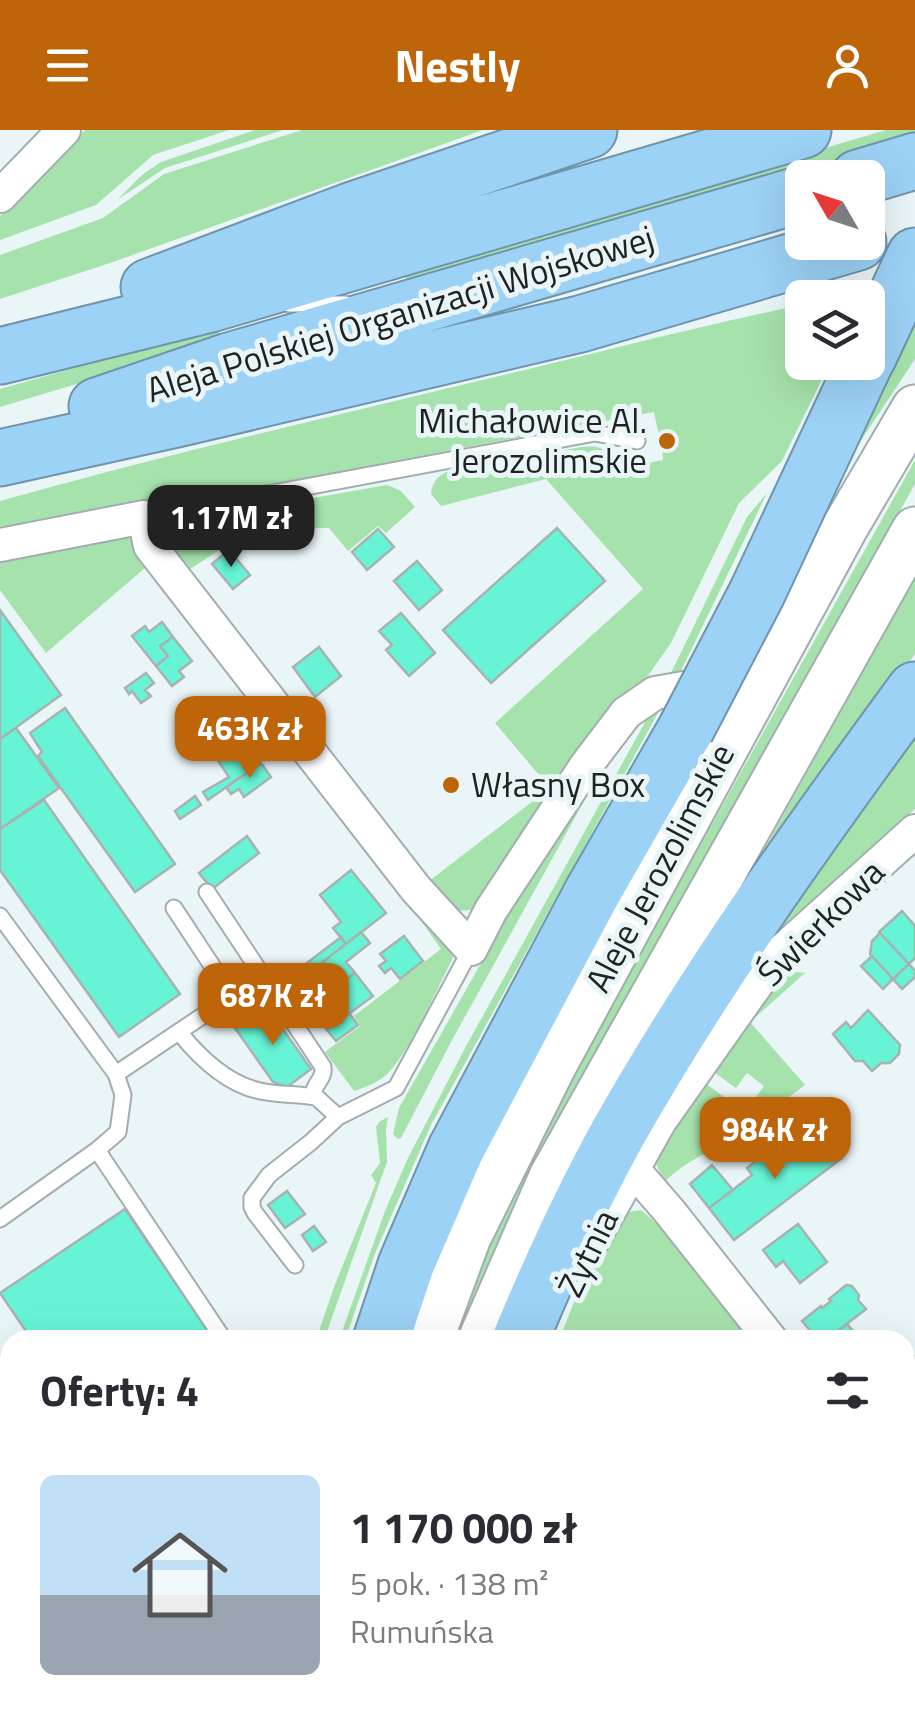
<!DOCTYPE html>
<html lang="pl">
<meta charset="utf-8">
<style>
:root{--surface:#fff;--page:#f7f7f7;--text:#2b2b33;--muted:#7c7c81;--accent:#be6409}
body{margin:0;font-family:"Titillium Web",sans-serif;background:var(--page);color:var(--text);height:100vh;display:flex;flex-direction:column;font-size:38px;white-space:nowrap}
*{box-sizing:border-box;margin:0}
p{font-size:32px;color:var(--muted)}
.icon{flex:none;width:55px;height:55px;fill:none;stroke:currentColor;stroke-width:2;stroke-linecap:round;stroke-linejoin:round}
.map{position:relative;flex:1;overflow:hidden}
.panel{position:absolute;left:0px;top:1200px;width:915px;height:390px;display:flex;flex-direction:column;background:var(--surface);border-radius:30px 30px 0 0;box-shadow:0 10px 40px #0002}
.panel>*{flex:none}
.needle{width:65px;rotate:309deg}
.controls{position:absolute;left:785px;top:30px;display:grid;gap:20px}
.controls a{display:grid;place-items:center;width:100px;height:100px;border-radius:15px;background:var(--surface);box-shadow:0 10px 40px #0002;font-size:50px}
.price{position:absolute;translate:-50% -85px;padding:0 22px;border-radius:20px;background:var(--accent);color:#fff;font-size:32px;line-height:65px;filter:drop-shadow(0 2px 5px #0008)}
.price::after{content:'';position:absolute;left:50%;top:60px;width:30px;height:22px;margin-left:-15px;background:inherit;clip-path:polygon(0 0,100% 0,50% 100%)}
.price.on{background:#222;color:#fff}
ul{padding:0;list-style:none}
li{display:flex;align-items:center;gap:30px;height:250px;padding:0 40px}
li span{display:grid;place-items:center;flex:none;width:280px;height:200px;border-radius:15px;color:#555}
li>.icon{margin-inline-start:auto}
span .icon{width:120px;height:120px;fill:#fffc;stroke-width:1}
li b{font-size:42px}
h2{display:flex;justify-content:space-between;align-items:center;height:120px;padding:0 40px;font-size:42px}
header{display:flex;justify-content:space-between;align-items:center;height:130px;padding:0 40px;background:var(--accent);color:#fff;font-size:45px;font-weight:700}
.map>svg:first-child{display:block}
</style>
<header><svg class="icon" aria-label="menu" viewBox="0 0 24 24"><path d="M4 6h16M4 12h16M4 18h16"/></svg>Nestly<svg class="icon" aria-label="person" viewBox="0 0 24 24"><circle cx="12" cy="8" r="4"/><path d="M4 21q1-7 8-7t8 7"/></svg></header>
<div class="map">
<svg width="915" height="1590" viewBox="0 0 915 1590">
<rect width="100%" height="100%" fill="#eaf5f7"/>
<!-- green -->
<path fill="#a6e2ab" d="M85,0H229L153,25L96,75L0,110V86Z
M255,0H283L165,38L117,70L143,44L161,32Z
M302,0H483L110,133L0,169V125L103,88L164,44Z
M886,0H915V6L762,53L407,155L405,142Z
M802,175V232L830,233L782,331L739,373L671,513L647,547L613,577L487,774C452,789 450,777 429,751L550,658L495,593L643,459L546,349L441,376L431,364C432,354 436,347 446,342L581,317C603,315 607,319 615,339L663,330L662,320L676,317L673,303L659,306L654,282L0,405V371C158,326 318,290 478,251C586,226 693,197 802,175Z
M915,183V229L856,318L823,375Z
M216,198L219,200L220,211L0,277V259Z
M915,330V354L650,827L464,1210H452L481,1133L522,1044L648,809Z
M387,355L401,361L415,377L386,403L378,396L348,421L329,398L255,397L187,441L161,411L164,401L177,392Z
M767,363L678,547H669L747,387Z
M126,405L152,432L46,523L0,460V424Z
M915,448V524L742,767L739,765Z
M664,572L431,995L376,1121L345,1210H339L385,1081L408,1028L464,920L654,576Z
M915,595V679L826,759L807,788L575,1099Z
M620,606L451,912L401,1008L398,1009L393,1004L399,978L497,805V783Z
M405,768L451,813L453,828C436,860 413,916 389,942C380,952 368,956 354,961L325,922L360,896L354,886L441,819Z
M777,840L805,843L750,892L805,955L721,1018C699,1024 680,1037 664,1052L654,1029L702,951L745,982L764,956L747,943L736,958L711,940Z
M388,987L386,1000L387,1032L324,1210H316L334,1157L376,1053L371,1045L380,1033L376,997L379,992Z
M641,1080L670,1105L753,1210H559L574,1172L612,1093L624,1083Z
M693,1580H888L895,1590H690L686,1584Z"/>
<!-- building -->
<path fill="#67f4d6" stroke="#a8b2b0" stroke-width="2.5" d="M557,398L605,451L491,553L443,500Z
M378,399L394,417L367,440L352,422Z
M229,420L250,445L233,459L212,434Z
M417,431L442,460L419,480L394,451Z
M0,480L61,565L0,609Z
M401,483L435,523L409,546L386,520L392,515L379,501Z
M162,492L173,507L160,516L168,526L156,536L132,506L145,496L149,502Z
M173,507L192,531L179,541L184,547L172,556L156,536L168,526L160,516Z
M319,517L341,546L315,567L293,537Z
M146,543L154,553L145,560L151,566L141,573L132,561L129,564L125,558Z
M65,578L175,734L135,762L38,626L42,622L30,603Z
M16,598L59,658L0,699V609Z
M242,606L261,633L208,670L203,662L229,647L215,626Z
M261,633L271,647L244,667L239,659L231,664L226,657Z
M195,666L201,675L180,689L175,681Z
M44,670L180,864L119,907L0,740V699Z
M247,706L259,723L212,759L199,743Z
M351,740L386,783L346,814L333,798L341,792L320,765Z
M902,781L915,796V828L909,834L879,802Z
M361,802L370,813L346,832L355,843L300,885L283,863Z
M880,803L909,834L893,849L870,824L872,811Z
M404,806L423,831L400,849L391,838L385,843L379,836L386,831L380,824Z
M341,807L346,814L309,843L303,836Z
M872,826L893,849L883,859L861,836Z
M909,834L915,841V847L902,859L893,849Z
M355,843L373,866L327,900L310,878Z
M261,879L270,881L311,939L287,957L273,952L235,898Z
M868,880L900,915L899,924L890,933H881L872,941L863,931H855L833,904L846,892L851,898Z
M349,883L358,895L336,911L327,900Z
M817,996L842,1028L734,1110L709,1078L752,1045L747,1038L769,1021L774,1028Z
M712,1035L733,1060L709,1078L690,1054Z
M287,1061L305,1084L285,1098L268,1075Z
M125,1079L214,1210H32L0,1163Z
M798,1094L827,1132L800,1153L783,1131L776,1137L763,1120Z
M314,1096L326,1112L313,1121L302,1105Z
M846,1155L852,1156L859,1165L858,1170L866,1179L826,1210H818L802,1191L821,1176L822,1178L831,1171L829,1169Z
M847,1194L861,1210H826Z
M905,1215L915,1227V1242L905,1250Z
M3,1233L10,1243V1346L0,1353V1234Z"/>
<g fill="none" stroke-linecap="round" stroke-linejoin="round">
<defs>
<path id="service" d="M289,174H346
M144,387L595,303L637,311
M207,762L323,937C325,948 314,954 313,964L338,987
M0,786L116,944L123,965L118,1002L97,1020L0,1089
M179,902C199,927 227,954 260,961C278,965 297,964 315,967
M116,944L232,866L174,778
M97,1020L224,1210
M295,1135L255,1083L252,1077V1068L269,1045L311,1012L338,987L396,958L471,819"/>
<path id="minor" d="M0,66L64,0
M0,415L144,387L150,416L416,759L471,819L491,780L585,637L626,583L655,563L718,552
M632,1038L670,1082L771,1210
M591,1114L660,991L771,834L783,820L915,701
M905,1381L915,1394
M473,1580L476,1590
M230,1590V1580
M641,1590L657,1580"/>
<path id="secondary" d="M430,1210L468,1107L553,936L845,397L915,278
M481,1210L552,1047L915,400
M351,1590L352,1580
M400,1590L401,1580"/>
<path id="motorway" d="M858,48L915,31
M149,157L350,81L589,0
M0,226L210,174L803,0
M868,227L915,126
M97,276L229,231L802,64
M0,328L181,288L580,194L858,112
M381,1210L406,1135L456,1019L592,763L686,599
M520,1210C549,1140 581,1070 618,1003C705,849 810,703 915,560
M304,1590L305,1580
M437,1590L438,1580"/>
</defs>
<!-- service casing -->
<use href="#service" stroke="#a3adaf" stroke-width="19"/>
<!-- minor casing -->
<use href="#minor" stroke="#a3adaf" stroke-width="36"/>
<!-- secondary casing -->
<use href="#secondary" stroke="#a3adaf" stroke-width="49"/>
<!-- motorway casing -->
<use href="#motorway" stroke="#7094ac" stroke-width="59"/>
<!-- service -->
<use href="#service" stroke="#fff" stroke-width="15"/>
<!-- minor -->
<use href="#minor" stroke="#fff" stroke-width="32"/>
<!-- secondary -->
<use href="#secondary" stroke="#fff" stroke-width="45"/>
<!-- motorway -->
<use href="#motorway" stroke="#9cd2f6" stroke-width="55"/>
<defs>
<path id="motorway-bridge" d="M686,599L757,463L865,232"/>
</defs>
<!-- motorway-bridge casing -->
<use href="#motorway-bridge" stroke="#7094ac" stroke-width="59" stroke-linecap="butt"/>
<!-- motorway-bridge -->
<use href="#motorway-bridge" stroke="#9cd2f6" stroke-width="55"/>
</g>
<!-- markers -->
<g fill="#be6409" stroke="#eaf5f7" stroke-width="4">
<circle cx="667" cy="311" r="10"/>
<circle cx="451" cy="655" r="10"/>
</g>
<g text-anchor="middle" stroke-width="10" stroke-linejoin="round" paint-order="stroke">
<!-- street labels -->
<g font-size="35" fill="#1e2222" stroke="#eaf5f7">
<text transform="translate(400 184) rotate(-17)" y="12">Aleja Polskiej Organizacji Wojskowej</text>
<text transform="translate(660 738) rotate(-62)" y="12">Aleje Jerozolimskie</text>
<text transform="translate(821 793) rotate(-45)" y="12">Świerkowa</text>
<text transform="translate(588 1123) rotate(-64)" y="12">Żytnia</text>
</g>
<!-- poi labels -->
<g font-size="35" fill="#1e2222" stroke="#eaf5f7" text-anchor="end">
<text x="647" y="303">Michałowice Al.<tspan x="647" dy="40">Jerozolimskie</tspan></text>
<text x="471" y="667" text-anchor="start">Własny Box</text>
</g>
</g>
</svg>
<div class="controls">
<a><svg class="needle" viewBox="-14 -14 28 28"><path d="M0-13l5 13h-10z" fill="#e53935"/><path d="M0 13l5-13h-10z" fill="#7c7c81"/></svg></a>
<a><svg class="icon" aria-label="layers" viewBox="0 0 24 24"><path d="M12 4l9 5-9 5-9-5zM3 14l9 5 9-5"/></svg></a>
</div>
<b class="price on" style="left:231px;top:440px">1.17M zł</b>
<b class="price" style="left:250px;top:651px">463K zł</b>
<b class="price" style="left:273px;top:918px">687K zł</b>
<b class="price" style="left:775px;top:1052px">984K zł</b>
<section class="panel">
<h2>Oferty: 4<svg class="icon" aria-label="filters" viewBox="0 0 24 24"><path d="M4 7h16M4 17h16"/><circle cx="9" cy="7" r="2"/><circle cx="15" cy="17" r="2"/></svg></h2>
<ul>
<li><span style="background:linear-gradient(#bfe0f5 60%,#9aa5b1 0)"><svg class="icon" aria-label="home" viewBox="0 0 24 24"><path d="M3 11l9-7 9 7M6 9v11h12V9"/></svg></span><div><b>1 170 000 zł</b><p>5 pok. · 138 m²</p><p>Rumuńska</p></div></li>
</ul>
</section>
</div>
